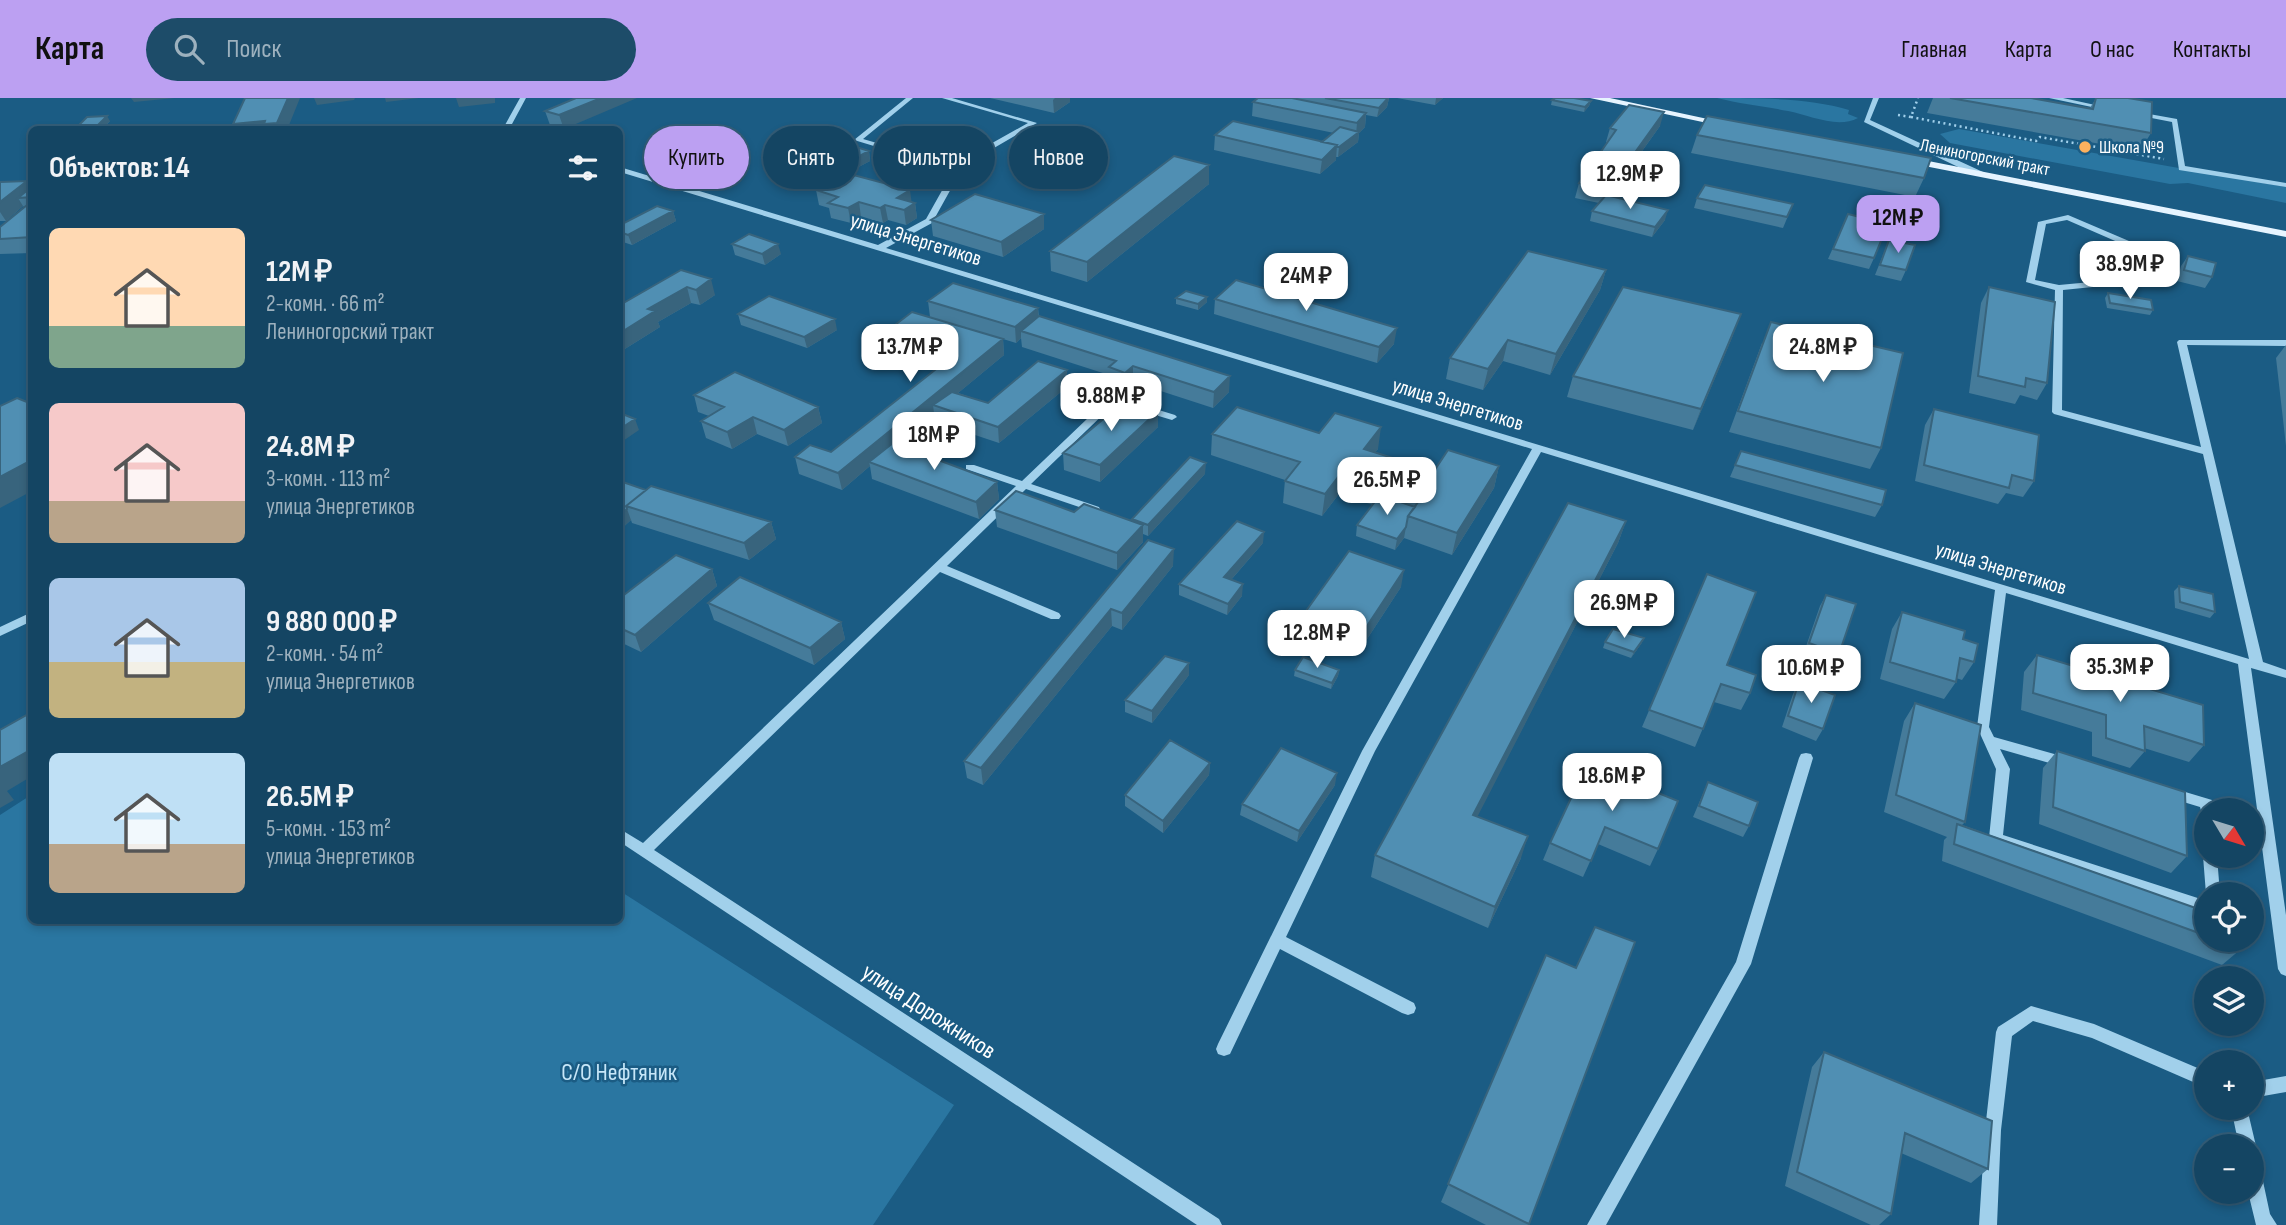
<!DOCTYPE html>
<html lang="ru">
<meta charset="utf-8">
<style>
:root{--surface:#144563;--page:#1d4c69;--text:#f1f3f6;--muted:#9db1be;--line:#335d78;--accent:#bca0f2}
body{margin:0;font-family:"Sofia Sans Condensed",sans-serif;background:var(--page);color:var(--text);height:100vh;display:flex;flex-direction:column;font-size:26px;white-space:nowrap}
*{box-sizing:border-box;margin:0}
p{font-size:23px;color:var(--muted)}
.icon{flex:none;width:38px;height:38px;fill:none;stroke:currentColor;stroke-width:2;stroke-linecap:round;stroke-linejoin:round}
.map{position:relative;flex:1;overflow:hidden}
.details{position:absolute;left:28px;top:28px;width:595px;height:798px;display:flex;flex-direction:column;background:var(--surface);border-radius:10px;box-shadow:0 4px 10px #0003,0 0 0 2px var(--line)}
.details>*{flex:none}
.banner{position:absolute;left:644px;top:28px;width:665px;height:63px;display:flex;gap:14px}
.needle{width:46px;rotate:128deg}
.controls{position:absolute;left:2194px;top:700px;display:grid;gap:14px}
.controls a{display:grid;place-items:center;width:70px;height:70px;border-radius:50%;background:var(--surface);box-shadow:0 4px 10px #0003,0 0 0 2px var(--line);font-size:35px}
.price{position:absolute;translate:-50% -60px;padding:0 16px;border-radius:14px;background:#fff;color:#222;font-size:23px;line-height:46px;filter:drop-shadow(0 2px 4px #0008)}
.price::after{content:'';position:absolute;left:50%;top:42px;width:21px;height:16px;margin-left:-10px;background:inherit;clip-path:polygon(0 0,100% 0,50% 100%)}
.price.on{background:var(--accent);color:#111}
ul{padding:0;list-style:none}
li{display:flex;align-items:center;gap:21px;height:175px;padding:0 21px}
li span{display:grid;place-items:center;flex:none;width:196px;height:140px;border-radius:10px;color:#555}
li>.icon{margin-inline-start:auto}
span .icon{width:84px;height:84px;fill:#fffc;stroke-width:1}
li b{font-size:30px}
h2{display:flex;justify-content:space-between;align-items:center;height:84px;padding:0 21px;font-size:30px}
.tag{padding:0 24px;border-radius:32px;background:var(--surface);box-shadow:0 4px 10px #0003,0 0 0 2px var(--line);font-size:24px;line-height:63px}
.tag.on{background:var(--accent);color:#111}
header{display:flex;align-items:center;gap:42px;box-sizing:border-box;height:98px;padding:0 35px;background:var(--accent);color:#111}
header strong{font-size:33px}
nav{display:flex;gap:38px;margin-inline-start:auto;font-size:24px}
.search{width:490px;height:63px;background:var(--page);display:flex;align-items:center;gap:18px;box-sizing:border-box;padding:0 24px;border-radius:38px;color:var(--muted);font-size:26px}
.map>svg:first-child{display:block}
</style>
<header>
<strong>Карта</strong>
<div class="search"><svg class="icon" aria-label="search" viewBox="0 0 24 24"><circle cx="10" cy="10" r="6"/><path d="M15 15l6 6"/></svg>Поиск</div>
<nav><a>Главная</a><a>Карта</a><a>О нас</a><a>Контакты</a></nav>
</header>
<div class="map">
<svg width="2286" height="1127" viewBox="0 0 2286 1127">
<rect width="100%" height="100%" fill="#1b5c84"/>
<!-- green -->
<path fill="#2a76a1" d="M1717,0C1758,0 1811,0 1849,12L1848,16L1858,20C1837,31 1809,17 1788,13C1763,8 1740,6 1717,0Z
M1959,31L2286,89V105L2188,85L2170,86L1950,45L1940,36Z
M31,697L32,822H620V793L954,1007L873,1127H0V717Z"/>
<g fill="none" stroke-linecap="round" stroke-linejoin="round">
<!-- path -->
<path stroke="#a1d0eb" stroke-width="2.5" stroke-dasharray="2 3.5" stroke-linecap="butt" d="M1898,17L1911,19L1918,0
M1911,19L2036,43L2040,39L2164,61"/>
<!-- minor -->
<path fill="#a1d0eb" fill-rule="evenodd" d="M520,0H526L512,26L518,32H510L505,27Z
M906,0H913L863,41L953,67L1028,25L942,0H952L1037,25L958,71L957,80L932,125L886,150L2249,561L2203,356L2054,316L2052,314L2055,192L2026,184L2038,124L2068,117L2136,146L2142,184L2063,192L2062,312L2201,349L2177,244L2179,242H2286V248L2187,247L2263,564L2286,572V580L2251,570L2286,817V878L2281,876L2278,871L2238,566L2006,495L1989,629L1994,639L2072,661L2074,665L2072,669L2067,670L2000,651L2010,671L2003,737L2207,803V815L1991,744L1989,740L1996,671L1977,629L1995,492L1541,354L1375,653L1286,839L1414,905L1416,910L1414,915L1408,917L1402,915L1280,851L1230,956L1224,958L1218,956L1216,951L1218,946L1362,653L1532,351L620,74V70H623L878,147L926,121L949,80L950,71L854,42ZM2067,122L2129,149L2134,180L2059,187L2035,182L2046,126Z
M1873,0H1879L1870,22L1983,74V78H1977L1864,24Z
M2049,0H2063L2109,10L2106,12Z
M2138,14L2177,21L2185,68L2286,85V89L2179,72L2172,24L2136,17L2135,16Z
M1113,298L1175,317L1177,319L1172,322L1115,305L1031,386L1099,409L1100,411L1099,413H1091L1026,391L947,468L1059,515L1061,518L1059,521H1051L940,474L654,752L1219,1121L1222,1127H1197L620,744V731L643,745L1016,388L966,371V367H974L1022,383L1110,299Z
M32,514V523L0,538V529Z
M1806,655L1811,656L1813,660L1751,866L1606,1127H1587L1736,864L1799,660L1801,656Z
M2172,690L2212,702L2214,712H2207V717L2202,716L2200,709L2167,699L2165,695L2167,691Z
M2207,753V758H2217L2220,796H2207V798L2206,796L2203,758Z
M2031,908L2094,926L2207,974V990L2092,940L2033,923L2012,938L2001,1032L1997,1127H1979L1985,1032L1996,934L1998,929Z
M2286,978V994L2252,1000V984Z
M2231,1010H2247L2256,1048L2253,1054L2252,1048H2239Z
M2252,1065L2258,1068L2261,1074L2270,1116L2277,1127H2256L2248,1094H2252Z"/>
<!-- major -->
<path fill="#e6f4ff" fill-rule="evenodd" d="M1590,0H1610L1731,26L1726,29Z
M1908,59L2286,133V139L1904,64V60Z"/>
</g>
<!-- wall -->
<path fill="#457b9a" d="M576,0L564,31L550,27L545,13Z
M990,0H1070V4L1054,15Z
M1294,0H1389L1387,9L1377,19L1366,17L1365,29L1359,35L1358,44L1338,59H1336V62L1320,76L1214,52L1215,37L1322,44L1334,35L1252,18L1253,4Z
M1397,0H1443L1435,7Z
M1933,0H2031L2090,10L2096,0H2128L2151,35L2140,53L1927,15Z
M1552,2L1591,3L1589,8L1584,14L1551,7Z
M110,23L101,32H79L77,29Z
M1660,28L1610,98L1665,122L1652,139L1590,123L1592,113L1599,105L1575,100L1579,85L1607,45L1606,44L1610,30Z
M1697,37L1924,80L1915,99L1691,55Z
M869,53L870,63L847,75L915,105L917,120L906,127L888,122L883,125L861,119L851,125L831,120L829,110L819,107L816,92L818,91L789,82L787,72Z
M1209,67V86L1087,184L1051,173L1050,153Z
M27,83L32,89V155L0,156V129L24,109L23,108L6,123H0V84Z
M1697,100L1793,106L1783,130L1694,110Z
M673,113L676,123L632,147L620,143V127Z
M1848,116L1874,160L1869,171L1828,161Z
M931,122L1044,131L1003,159L933,138Z
M1889,142L1906,172L1901,183L1875,177Z
M732,146L781,156L765,167L735,157Z
M2188,158L2212,179L2205,190L2177,183L2181,168Z
M681,172L715,197L700,207L691,205L658,224L660,229L620,254Z
M1606,172L1600,192L1550,277L1503,263L1483,292L1446,281L1450,260Z
M1989,189L2047,285L2037,302L2020,297L2015,306L1969,295L1981,205Z
M2108,195L2153,212L2150,217L2107,210L2105,200Z
M1176,200L1207,204L1198,212L1176,206Z
M1215,201L1394,246L1377,265L1214,216Z
M928,203L1038,210L1039,219L1229,294L1213,310L1133,284L1126,291L1109,286V277L1022,249L1021,240L1016,245L1003,241L1004,257L958,295L988,305L1067,289L999,345L936,324L934,315L896,346L997,384L999,401L979,421L872,381L870,368L842,392L799,376L795,359L831,354L939,269L886,252L883,236L930,219Z
M738,216L837,232L807,250L741,227Z
M1733,237L1693,332L1567,299L1573,278Z
M1762,245L1881,350L1870,371L1729,334Z
M2286,247V348L2276,260Z
M694,297L818,309L822,325L788,348L757,336L732,351L706,340L701,323L709,318L698,314Z
M1934,311L2034,383L2023,399L2006,395L1998,406L1915,383L1925,327Z
M1158,313V329L1100,384L1064,372L1063,355Z
M1319,335L1378,351L1375,354L1434,373L1499,368L1494,390L1452,457L1404,440L1395,452L1356,438L1357,427L1373,407L1339,396L1322,418L1283,405L1285,382L1211,357L1212,336Z
M1741,353L1882,407L1875,419L1730,379Z
M1205,376L1148,438L1143,436V444L1117,472L997,429L995,412L1074,414L1132,424V421Z
M620,383L646,392L771,424L776,441L749,462L632,425L631,422L620,432Z
M1626,423L1618,445L1477,718L1521,760L1488,830L1371,779L1375,757Z
M1148,442L1173,468L1122,532L1112,528L983,687L967,680L964,663Z
M1263,445L1231,482L1242,498L1227,517L1179,497V486Z
M712,471L717,488L641,554L620,544V500Z
M1707,476L1727,567L1750,595L1741,612L1714,604L1695,649L1642,629Z
M2179,488L2215,514L2210,520L2175,510L2174,493Z
M1401,489L1356,558L1299,537L1301,520Z
M1826,497L1839,556L1833,568L1803,557L1820,508Z
M708,505L841,524L845,541L814,567L714,522Z
M1902,514L1963,541L1974,564L1962,582L1956,580V584L1944,601L1880,581L1892,531Z
M1644,540L1641,546L1631,560L1603,550L1605,544Z
M2037,557L2204,647L2189,664L2144,650L2145,653L2130,670L2092,658V634L2021,612L2024,574Z
M1295,572H1339L1338,578L1331,591L1294,578Z
M1189,577L1152,625L1125,614V602Z
M1799,584L1823,631L1816,643L1782,629L1793,596Z
M1915,605L1965,724L1962,727L2207,814V842H2240L2241,851L2222,867L1942,763L1944,742L1947,739L1884,714L1904,623Z
M2057,653L2187,758L2171,775L2039,726L2043,670Z
M1210,665L1209,677L1163,735L1125,708V697Z
M1587,666L1658,751L1650,768L1598,746L1583,779L1543,762L1550,745Z
M1708,684L1749,728L1743,739L1693,719Z
M1335,687L1297,744L1240,717L1242,706Z
M1635,844L1529,1127H1486L1441,1104L1546,857L1576,870Z
M1824,954L1988,1071L1971,1085L1901,1055L1891,1116L1879,1127H1871L1785,1088L1812,969Z"/>
<!-- shaded-wall -->
<path fill="#38647d" d="M131,0H175L134,4Z
M288,0H300L287,32H236L233,26Z
M314,0H355L354,2L317,7Z
M385,0H419L386,4Z
M456,0H495V5L459,9Z
M601,0H637L564,31L559,17Z
M1055,0H1070V4L1054,15L1053,2Z
M1389,0L1387,9L1377,19L1379,10Z
M1436,0H1443L1435,7Z
M1591,3L1589,8L1584,14L1585,9Z
M1664,14L1660,28L1604,106L1608,92Z
M1366,15L1365,29L1359,35L1358,44L1338,59L1339,49L1356,37L1357,25Z
M107,18L110,23L101,32H99L97,28Z
M1337,47L1336,62L1320,76L1322,62Z
M869,53L870,63L818,91L817,81Z
M1209,67V86L1087,184V164Z
M27,83L32,89V99L18,100L23,108L6,123L0,114V104Z
M910,92L912,107L915,105L917,120L906,127L904,112L897,100Z
M859,104L861,119L851,125L848,110Z
M885,107L888,122L883,125L880,110Z
M1668,112L1665,122L1652,139L1655,129Z
M673,113L676,123L632,147L628,137Z
M1044,116V131L1003,159L1001,144Z
M778,146L781,156L765,167L762,156Z
M1606,172L1600,192L1550,277L1556,256Z
M711,181L715,197L700,207L696,192Z
M687,189L691,205L658,224L660,229L620,254V235L648,211Z
M1207,199V204L1198,212V206Z
M1038,210L1039,226L1021,233V240L1016,245L1015,229Z
M1741,216L1733,237L1693,332L1701,311Z
M835,221L837,232L807,250L804,239Z
M1397,230L1394,246L1377,265L1379,249Z
M1003,241L1004,257L940,310L933,307L934,315L873,366L869,364L870,368L842,392L838,375Z
M1508,242L1503,263L1483,292L1488,271Z
M1133,268V284L1126,291L1125,275Z
M1067,272V289L999,345L998,329Z
M1230,278L1229,294L1213,310L1214,294Z
M818,309L822,325L788,348L784,332Z
M1158,313V329L1100,384V367Z
M753,319L757,336L732,351L727,334Z
M635,321L639,332L620,345V331Z
M1381,329L1378,351L1361,372L1364,351Z
M32,362V393L0,410V379Z
M1206,365L1205,376L1148,438V427Z
M1499,368L1494,390L1452,457L1457,435Z
M1342,374L1339,396L1322,418L1325,396Z
M997,384L999,401L979,421L976,404Z
M627,411L631,422L620,432V417Z
M1626,423L1618,445L1467,739L1473,717Z
M771,424L776,441L749,462L744,445Z
M1143,427V444L1117,472V455Z
M1406,429L1404,440L1395,452L1397,441Z
M1264,434L1263,445L1223,491L1224,479Z
M1174,451L1173,468L1122,532V515Z
M712,471L717,488L641,554L635,537Z
M1404,472L1401,489L1356,558L1359,540Z
M1243,486L1242,498L1227,517L1228,506Z
M1111,511L1112,528L983,687L981,670Z
M841,524L845,541L814,567L810,550Z
M1644,540L1641,546L1631,560L1634,554Z
M1189,565V577L1152,625V613Z
M1339,572L1338,578L1331,591L1332,585Z
M32,651V678L7,693L14,702L0,710V669Z
M1210,665L1209,677L1163,735V723Z
M1337,675L1335,687L1297,744L1299,733Z
M1528,738L1521,760L1488,830L1495,809Z"/>
<!-- building -->
<path fill="#508fb3" stroke="#38647d" stroke-width="2" d="M245,0H288L277,25L264,26L265,23L233,26Z
M576,0H601L559,17L545,13Z
M1258,0H1292L1366,15L1357,25L1253,4Z
M1325,0H1388L1379,10Z
M1555,0H1574L1591,3L1585,9L1552,2Z
M1950,0H2031L2093,11L2096,0H2128L2152,4L2151,35Z
M1629,7L1664,14L1608,92L1579,85L1616,32L1610,30Z
M107,18L97,28L77,29L87,19Z
M1707,18L1931,60L1924,80L1697,37Z
M1233,23L1337,47L1322,62L1215,37Z
M1340,29L1359,34L1339,49H1336L1337,47L1322,44Z
M840,44L869,53L817,81L787,72Z
M1174,58L1209,67L1087,164L1050,153Z
M846,75L910,92L897,100L915,105L904,112L885,107L880,110L859,104L848,110L828,105L838,99L816,92Z
M27,83L0,104V84Z
M1705,87L1793,106L1787,119L1697,100Z
M30,90H32V99L18,100Z
M975,96L1044,116L1001,144L931,122Z
M1606,97L1668,112L1655,129L1592,113Z
M32,103V139L0,141V129Z
M657,108L673,113L628,137L620,134V127Z
M1848,116L1888,126L1874,160L1833,151Z
M749,136L778,146L762,156L732,146Z
M1889,142L1915,147L1906,172L1880,167Z
M1528,153L1606,172L1556,256L1508,242L1488,271L1450,260Z
M2188,158L2216,165L2212,179L2184,172Z
M681,172L711,181L696,192L687,189L648,211L655,213L620,235V207Z
M1236,182L1397,230L1379,249L1215,201Z
M953,185L1038,210L1015,229L928,203Z
M1623,189L1741,216L1701,311L1573,278Z
M1989,189L2055,204L2047,285L2026,280L2025,289L1978,278Z
M1186,193L1207,199L1198,206L1176,200Z
M2108,195L2151,202L2153,212L2110,205Z
M769,198L835,221L804,239L738,216Z
M912,214L1003,241L838,375L795,359L810,347L831,354L954,257L883,236Z
M1039,218L1230,278L1214,294L1133,268L1125,275L1109,269L1116,263L1021,233Z
M1771,224L1903,255L1881,350L1738,313Z
M1038,263L1067,272L998,329L933,307L952,294L988,305Z
M735,274L818,309L784,332L753,319L727,334L701,323L724,309L694,297Z
M17,300L32,306V362L0,379V308Z
M1127,301L1158,313L1100,367L1063,355Z
M1237,309L1319,335L1335,315L1381,329L1364,351L1434,373L1448,352L1499,368L1457,435L1408,418L1421,400L1342,374L1325,396L1285,383L1300,364L1212,336Z
M1934,311L2039,337L2034,383L2012,377L2009,390L1924,367Z
M620,315L635,321L620,331Z
M893,345L997,384L976,404L869,364Z
M1741,353L1886,392L1882,407L1735,367Z
M1190,359L1206,365L1148,427L1132,421Z
M620,383L646,392L626,408L627,411L620,417Z
M651,388L771,424L744,445L626,408Z
M1016,393L1074,414L1084,406L1143,427L1117,455L995,412Z
M1380,397L1415,409L1408,418L1406,429L1397,441L1357,427Z
M1568,405L1626,423L1473,717L1528,738L1495,809L1375,757Z
M1237,423L1264,434L1224,479L1243,486L1228,506L1179,486Z
M1148,442L1174,451L1122,515L1111,511L981,670L964,663Z
M1349,453L1404,472L1359,540L1301,520Z
M676,457L712,471L635,537L620,530V500Z
M1707,476L1756,494L1727,567L1756,577L1750,595L1721,586L1703,631L1649,612Z
M740,479L841,524L810,550L708,505Z
M2179,488L2213,496L2215,514L2180,504Z
M1826,497L1856,506L1839,556L1809,545Z
M1902,514L1965,533L1963,541L1978,546L1974,564L1960,560L1956,584L1890,564Z
M1613,531L1644,540L1634,554L1605,544Z
M2037,557L2203,607L2204,647L2144,628L2145,653L2106,640V617L2033,595Z
M1165,558L1189,565L1152,613L1125,602Z
M1303,559L1339,572L1332,585L1295,572Z
M1799,584L1835,597L1823,631L1788,618Z
M1915,605L1981,627L1965,724L1896,697Z
M32,614V651L0,669V632Z
M1170,642L1210,665L1163,723L1125,697Z
M1281,650L1337,675L1299,733L1242,706Z
M2057,653L2185,694L2187,758L2053,709Z
M1587,666L1678,703L1658,751L1605,729L1591,763L1550,745Z
M1708,684L1758,704L1749,728L1699,708Z
M1957,726L2207,814V838L1954,746Z
M1595,829L1635,844L1529,1126L1448,1086L1546,857L1576,870Z
M2217,842H2240L2241,851Z
M1824,954L1992,1023L1988,1071L1905,1035L1891,1116L1797,1074Z"/>
<!-- markers -->
<circle fill="#fcb15e" stroke="#1b5c84" stroke-width="2.5" cx="2085" cy="49" r="7"/>
<g text-anchor="middle" stroke-width="5" stroke-linejoin="round" paint-order="stroke">
<!-- far-poi labels -->
<g font-size="18" fill="#fff" stroke="#1b5c84" text-anchor="start">
<text x="2099" y="55">Школа №9</text>
</g>
<!-- far-street labels -->
<g font-size="18" fill="#fff" stroke="#1b5c84">
<text transform="translate(1985 59) rotate(11)" y="6">Лениногорский тракт</text>
</g>
<!-- street labels -->
<g font-size="21" fill="#fff" stroke="#1b5c84">
<text transform="translate(916 141) rotate(17)" y="7">улица Энергетиков</text>
<text transform="translate(1458 306) rotate(17)" y="7">улица Энергетиков</text>
<text transform="translate(2001 470) rotate(17)" y="7">улица Энергетиков</text>
</g>
<!-- near-street labels -->
<g font-size="24" fill="#fff" stroke="#1b5c84">
<text transform="translate(929 913) rotate(33)" y="8">улица Дорожников</text>
</g>
<!-- near-park labels -->
<g font-size="24" fill="#c6e6f8" stroke="#1b5c84">
<text x="619" y="982">С/О Нефтяник</text>
</g>
</g>
</svg>
<div class="controls">
<a><svg class="needle" viewBox="-14 -14 28 28"><path d="M0-13l5 13h-10z" fill="#e53935"/><path d="M0 13l5-13h-10z" fill="#9db1be"/></svg></a>
<a><svg class="icon" aria-label="locate" viewBox="0 0 24 24"><circle cx="12" cy="12" r="6"/><path d="M12 2v4M12 18v4M2 12h4M18 12h4"/></svg></a>
<a><svg class="icon" aria-label="layers" viewBox="0 0 24 24"><path d="M12 4l9 5-9 5-9-5zM3 14l9 5 9-5"/></svg></a>
<a>+</a>
<a>−</a>
</div>
<b class="price" style="left:1630px;top:113px">12.9M ₽</b>
<b class="price on" style="left:1898px;top:157px">12M ₽</b>
<b class="price" style="left:2130px;top:203px">38.9M ₽</b>
<b class="price" style="left:1306px;top:215px">24M ₽</b>
<b class="price" style="left:910px;top:286px">13.7M ₽</b>
<b class="price" style="left:1823px;top:286px">24.8M ₽</b>
<b class="price" style="left:1111px;top:335px">9.88M ₽</b>
<b class="price" style="left:934px;top:374px">18M ₽</b>
<b class="price" style="left:1387px;top:419px">26.5M ₽</b>
<b class="price" style="left:1624px;top:542px">26.9M ₽</b>
<b class="price" style="left:1317px;top:572px">12.8M ₽</b>
<b class="price" style="left:2120px;top:606px">35.3M ₽</b>
<b class="price" style="left:1811px;top:607px">10.6M ₽</b>
<b class="price" style="left:1612px;top:715px">18.6M ₽</b>
<div class="banner">
<a class="tag on">Купить</a>
<a class="tag">Снять</a>
<a class="tag">Фильтры</a>
<a class="tag">Новое</a>
</div>
<section class="details">
<h2>Объектов: 14<svg class="icon" aria-label="filters" viewBox="0 0 24 24"><path d="M4 7h16M4 17h16"/><circle cx="9" cy="7" r="2"/><circle cx="15" cy="17" r="2"/></svg></h2>
<ul>
<li><span style="background:linear-gradient(#ffd9b3 70%,#7fa58c 0)"><svg class="icon" aria-label="home" viewBox="0 0 24 24"><path d="M3 11l9-7 9 7M6 9v11h12V9"/></svg></span><div><b>12M ₽</b><p>2-комн. · 66 m²</p><p>Лениногорский тракт</p></div></li>
<li><span style="background:linear-gradient(#f6c9c9 70%,#b9a48a 0)"><svg class="icon" aria-label="home" viewBox="0 0 24 24"><path d="M3 11l9-7 9 7M6 9v11h12V9"/></svg></span><div><b>24.8M ₽</b><p>3-комн. · 113 m²</p><p>улица Энергетиков</p></div></li>
<li><span style="background:linear-gradient(#a9c7e8 60%,#c2b280 0)"><svg class="icon" aria-label="home" viewBox="0 0 24 24"><path d="M3 11l9-7 9 7M6 9v11h12V9"/></svg></span><div><b>9 880 000 ₽</b><p>2-комн. · 54 m²</p><p>улица Энергетиков</p></div></li>
<li><span style="background:linear-gradient(#bfe0f5 65%,#b9a48a 0)"><svg class="icon" aria-label="home" viewBox="0 0 24 24"><path d="M3 11l9-7 9 7M6 9v11h12V9"/></svg></span><div><b>26.5M ₽</b><p>5-комн. · 153 m²</p><p>улица Энергетиков</p></div></li>
</ul>
</section>
</div>
